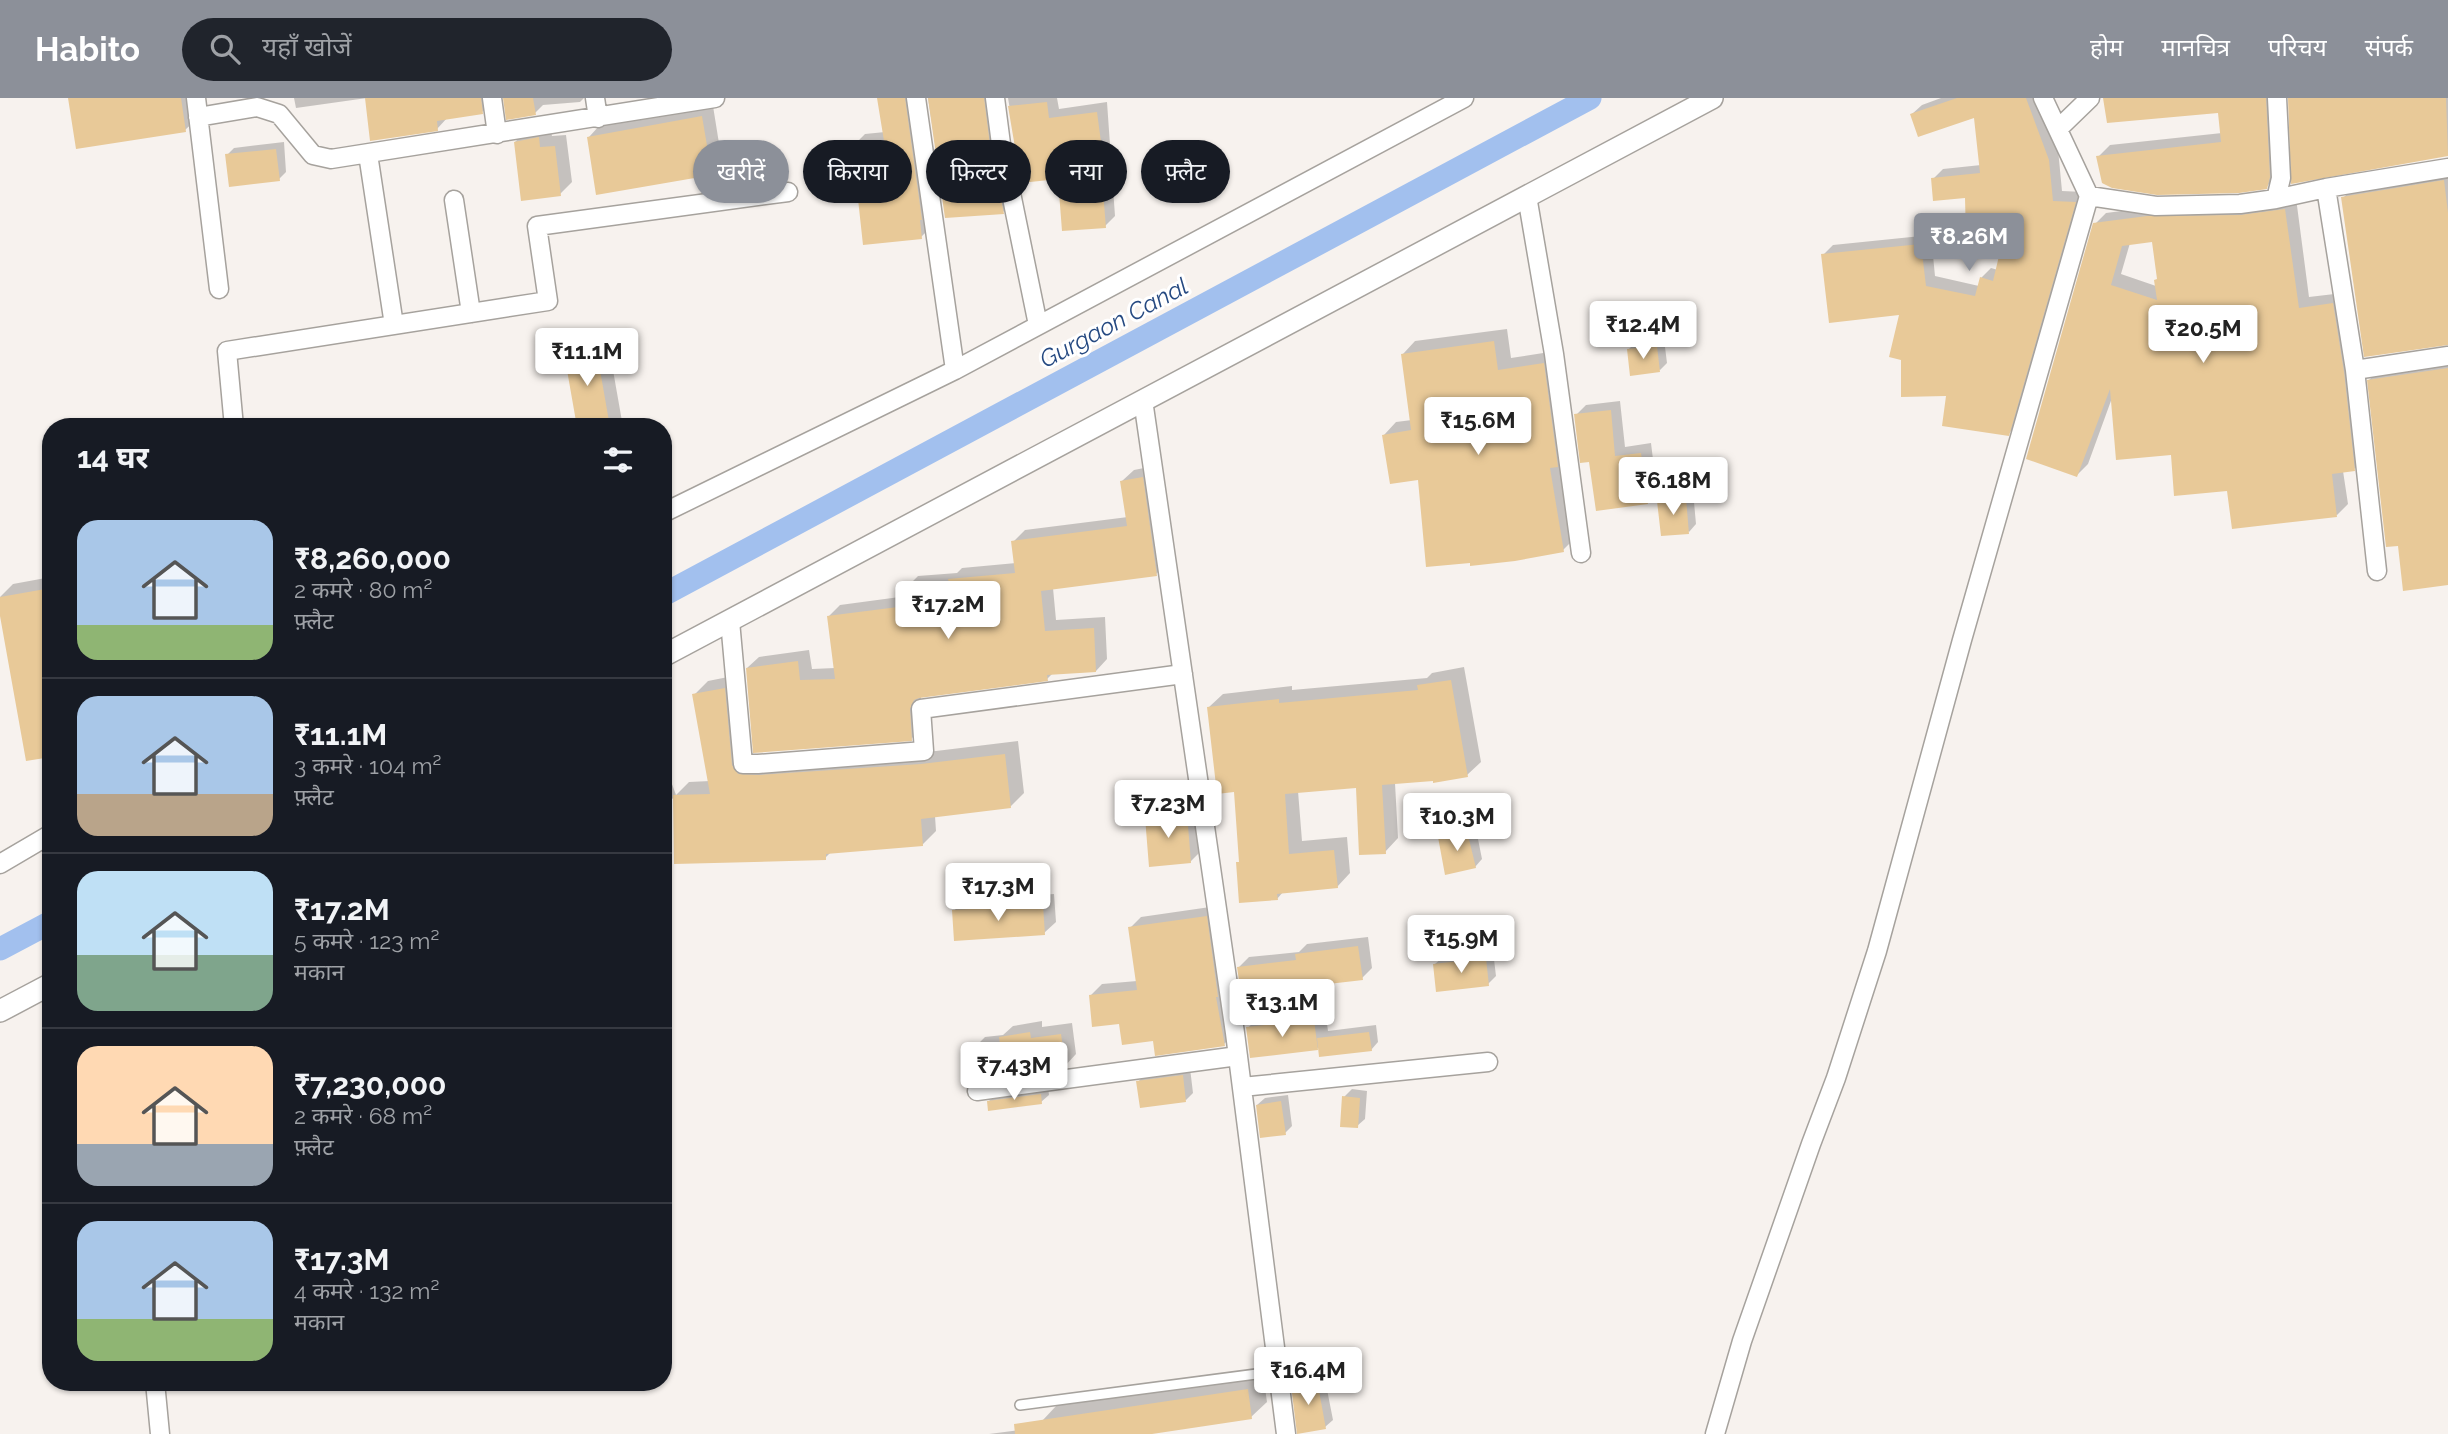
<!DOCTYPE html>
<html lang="hi">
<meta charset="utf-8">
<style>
:root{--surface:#171b24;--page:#20242c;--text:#f1f3f6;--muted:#9ea1a6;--line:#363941;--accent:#8c9099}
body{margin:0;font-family:Raleway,"Noto Sans Devanagari",sans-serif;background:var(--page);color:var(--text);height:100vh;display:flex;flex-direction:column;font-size:26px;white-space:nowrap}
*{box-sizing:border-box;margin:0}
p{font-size:23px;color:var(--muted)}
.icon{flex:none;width:38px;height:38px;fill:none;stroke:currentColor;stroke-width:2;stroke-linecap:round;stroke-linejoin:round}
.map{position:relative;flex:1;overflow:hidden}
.sheet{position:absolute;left:42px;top:320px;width:630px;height:973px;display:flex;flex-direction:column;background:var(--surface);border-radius:28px;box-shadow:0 2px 5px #0004}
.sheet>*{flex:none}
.guide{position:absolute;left:693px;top:42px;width:665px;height:63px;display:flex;gap:14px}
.price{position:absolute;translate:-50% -60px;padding:0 16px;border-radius:7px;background:#fff;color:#222;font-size:23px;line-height:46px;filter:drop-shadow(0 2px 4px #0008)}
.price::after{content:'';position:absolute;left:50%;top:42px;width:21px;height:16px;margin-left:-10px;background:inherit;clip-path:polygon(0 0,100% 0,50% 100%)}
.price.active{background:var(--accent);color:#fff}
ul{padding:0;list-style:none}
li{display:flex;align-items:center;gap:21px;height:175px;padding:0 35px}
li+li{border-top:2px solid var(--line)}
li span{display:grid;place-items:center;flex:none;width:196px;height:140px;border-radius:21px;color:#555}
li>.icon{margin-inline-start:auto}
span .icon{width:84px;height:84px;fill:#fffc;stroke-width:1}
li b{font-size:30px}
h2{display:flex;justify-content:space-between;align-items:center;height:84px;padding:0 35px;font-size:30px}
.chip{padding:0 24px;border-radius:32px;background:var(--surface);box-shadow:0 2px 5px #0004;font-size:24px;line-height:63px}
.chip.active{background:var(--accent);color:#fff}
header{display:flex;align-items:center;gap:42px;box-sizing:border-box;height:98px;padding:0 35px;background:var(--accent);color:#fff}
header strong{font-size:33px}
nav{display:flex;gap:38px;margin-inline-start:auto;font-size:24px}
.search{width:490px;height:63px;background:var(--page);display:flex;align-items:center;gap:18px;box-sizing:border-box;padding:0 24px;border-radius:38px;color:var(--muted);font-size:26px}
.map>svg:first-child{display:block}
</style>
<header>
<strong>Habito</strong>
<div class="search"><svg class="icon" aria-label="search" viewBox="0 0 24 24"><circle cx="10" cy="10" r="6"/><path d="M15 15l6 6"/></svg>यहाँ खोजें</div>
<nav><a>होम</a><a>मानचित्र</a><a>परिचय</a><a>संपर्क</a></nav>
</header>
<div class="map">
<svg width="2448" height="1336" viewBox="0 0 2448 1336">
<rect width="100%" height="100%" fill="#f7f2ee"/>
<!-- shadow -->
<path fill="#0003" fill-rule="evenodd" d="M70,0H197L200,18L185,32Z
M294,0H495V1L482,14L448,19L437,31L367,0L296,10Z
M504,0H584L580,4L543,7L535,15Z
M880,0H917L932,128L921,139L854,47L865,36L885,34Z
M928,0H995L1013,104L1003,114L946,118Z
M1008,0H1057L1059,11L1107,4L1115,118L1105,128L1059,79L1022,83Z
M1941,0H2040L2058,51L2062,93L2084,94L2018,326L2008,336L1948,297L1901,215L1823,157L1833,147L1931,137L1935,178L1979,188L1981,180L1991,170L1998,172L2007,135L1967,98L1933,81L1943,71L1981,67L1975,17L1912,16L1922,7Z
M2105,0H2278V77L2266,89L2098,59L2110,47L2222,35L2220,13Z
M2290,0H2448V57H2446Z
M713,8L722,64L711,75L589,39L599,28Z
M550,29L552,38L566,37L572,84L560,96L515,44L527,32Z
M284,44L286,74L279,81L227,57L234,50Z
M2448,72V245L2343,100L2355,88Z
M2296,100L2309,199L2343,195L2365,360L2354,371L2343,373L2348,406L2337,417L2229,391L2172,355L2112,300L2088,366L2077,377L2095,126L2106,115L2160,108ZM2153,142L2158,180L2156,188L2121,176L2130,145Z
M1507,231L1511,260L1556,253L1576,439L1563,452L1419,380L1384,337L1396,324L1412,322L1403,256L1415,243Z
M607,238L623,329H579L566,255L578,244Z
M1664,241L1667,265L1660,272L1628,252L1636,244Z
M2448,260V484L2399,446L2369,282L2381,270Z
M1620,303L1625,349L1651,345L1657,394L1647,405L1591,362L1576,317L1586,307Z
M1154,368L1168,464L1156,476L1053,490L1056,522L1105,519L1107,561L1096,573L1053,575L1047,581L921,599L923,629L911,641L747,570L759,559L809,552L812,571L835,570L828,519L840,507L907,498L906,490L918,478L957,475L962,470L1016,465L1013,444L1025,432L1128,419L1122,383L1134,372Z
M1693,393L1696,426L1689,434L1659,404L1667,396Z
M51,479V657L0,508V499L13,486Z
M1464,569L1481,664L1467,677L1395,685L1398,740L1385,754L1357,688L1298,693L1302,743L1347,739L1350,775L1337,789L1283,794L1277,801L1241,762L1235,692L1209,609L1223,596L1292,588V592L1427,580L1432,575Z
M738,577L745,652L757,664L936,653L1018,643L1024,695L1010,709L935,718L936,733L922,747L831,754L825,760L675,699L663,707V667H665L676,697L689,684L710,683L694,597L708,583Z
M1198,704L1202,752L1190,764L1147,719L1159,708Z
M1475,726L1482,761L1475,769L1440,740L1447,732Z
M1054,796L1056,824L1044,835L954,813L965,801Z
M1217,808L1235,935L1224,946L1154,941L1121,924L1091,897L1102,886L1137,883L1130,830L1141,819Z
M1368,839L1372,870L1362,880L1239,869L1249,859L1299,854L1307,846Z
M1493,853L1496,878L1488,886L1435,866L1443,859Z
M1325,911L1328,933L1376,927L1378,944L1371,952L1319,948L1317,951L1248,930L1259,918Z
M1042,923V929L1072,925L1076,956L1065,968L973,951L985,939L1003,937L1013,928Z
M1190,970L1193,995L1186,1002L1138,984L1145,976Z
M1048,989L1049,997L1041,1004H988L996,996Z
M1352,991L1367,993L1365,1021L1357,1028L1344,999Z
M1288,997L1292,1028L1285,1035L1257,1007L1265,1000Z
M1263,1276L1267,1304L1251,1319L1140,1336H989L1042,1329V1323L1057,1307Z
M1324,1276L1333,1322L1325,1329L1293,1287L1301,1280Z"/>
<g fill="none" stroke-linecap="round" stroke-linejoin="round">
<!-- canal -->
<path stroke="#a2c0ee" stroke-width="23" d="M663,497L1590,0
M0,851L51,824"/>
</g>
<!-- building -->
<path fill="#e8c998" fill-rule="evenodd" d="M68,0H181L186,34L76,51Z
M365,0H481L483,16L437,23L438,33L370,43Z
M503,0H533L536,17L506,22Z
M877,0H905L922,122H920L922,141L863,147L852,46L884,43Z
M928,0H984L990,47L1004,116L945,120Z
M1957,0H2026L2049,62L2053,103L2076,104L2009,338L1942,328L1946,298L1901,299V262L1889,259L1899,217L1829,225L1821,156L1921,146L1926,188L1975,198L1980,179L1993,183L2004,137L1966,138L1965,100L1933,103L1931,80L1980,75L1974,20L1918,39L1910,16Z
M2103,0H2266L2270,79L2267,91L2239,95L2157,97L2112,90L2102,85L2096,58L2221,44L2218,15L2107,25Z
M2288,0H2446L2448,58L2291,86Z
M1047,4L1049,20L1097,14L1101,44H1099L1106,130L1062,133L1058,81L1021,85L1008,8Z
M702,18L712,77L596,97L587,39Z
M539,39L540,49L555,48L561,98L521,103L514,44Z
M276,51L280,83L229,89L225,56Z
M2444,82L2448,115V247L2364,259L2341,99Z
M2285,111L2299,210L2333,205L2344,274L2355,373L2332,376L2337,419L2232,431L2227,393L2174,398L2171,357L2116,362L2110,291L2077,379L2026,361L2093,125L2147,118L2240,117ZM2152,144L2157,181L2154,182L2157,202L2111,187L2122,148Z
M1494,243L1498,272L1544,265L1558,369L1550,370L1564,454L1515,463L1470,468V465L1426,469L1418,382L1390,386L1382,337L1411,332L1401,256Z
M1657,248L1660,274L1630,278L1627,251Z
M596,249L610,329H577L564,255Z
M2448,270V487L2403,493L2398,448L2386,449L2367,282Z
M1611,312L1615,358L1641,355L1648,406L1596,413L1589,364L1580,365L1574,316Z
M1143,379L1157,478L1041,493L1045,533L1094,530L1096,574L1047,577L1048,583L919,600L914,602L910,611L912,643L753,655L746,570L798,563L800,582L835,581L827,518L906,508L904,489L949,485L948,481L1015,475L1011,443L1127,428L1120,383Z
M1686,400L1689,436L1661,438L1657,403Z
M51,490V659L26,663L0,518V499Z
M1451,582L1468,679L1433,685V683L1382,687L1386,756L1359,757L1356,690L1285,696L1289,756L1334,752L1338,790L1277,796L1278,802L1239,805L1236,764H1239L1234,694L1217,696L1207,609L1279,601V605L1418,592L1417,587Z
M725,590L732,667L738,676L759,677L921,666L1005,656L1011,710L921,721L923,748L826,756V762L674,766L673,697L710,696L692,596Z
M1187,715L1191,765L1149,769L1145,719Z
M1467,733L1476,770L1445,777L1438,739Z
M1043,807L1045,837L954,843L952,812Z
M1207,818L1218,899H1216L1225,948L1155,958L1153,943L1122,947L1119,926L1092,929L1089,897L1137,892L1128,829Z
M1358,848L1363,882L1241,896L1237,869L1296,862L1295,856Z
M1486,860L1489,888L1436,894L1433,866Z
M1314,922L1318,952L1250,960L1246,929Z
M1030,934L1031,940L1061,936L1066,970L976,982L972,950L1000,947L999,939Z
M1369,934L1372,953L1319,959L1317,940Z
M1183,977L1186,1004L1140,1010L1136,983Z
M1041,996L1042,1006L988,1013L987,1003Z
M1342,998L1360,1000L1358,1030L1340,1029Z
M1281,1003L1286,1037L1260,1040L1256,1007Z
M1317,1282L1326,1331L1297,1336L1291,1287Z
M1248,1291L1252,1321L1152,1336H1015L1014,1326Z"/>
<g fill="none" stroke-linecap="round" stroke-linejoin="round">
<defs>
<path id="service" d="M1020,1307L1279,1273"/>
<path id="minor" d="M196,0L219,191
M492,0L497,36
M595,0L598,20
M916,0L955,272
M995,0L1001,46L1038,227
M198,19L257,9L279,16L313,57L331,61L715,0
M2058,31L2090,0
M368,56L394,227
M2326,90L2355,272L2377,473
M1527,98L1554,256L1581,455
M2089,98L2156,108L2240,106L2276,101L2281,80L2277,0
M2276,101L2326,90L2448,70
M454,102L471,215
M2355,272L2448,258
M1143,302L1235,935L1286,1336
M234,329L227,253L548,203L537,128L788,94
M663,415L955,272L1464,0
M730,523L743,666H758L924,653L921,611L1183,576
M0,766L51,736
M1242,989L1488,964
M977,993L1238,958
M155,1284L160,1336
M1715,1336L1742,1243L1811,1046L1836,980L1877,853L1962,542L2089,98L2043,0"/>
<path id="tertiary" d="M663,558L1712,0
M0,913L51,886"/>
</defs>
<!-- service casing -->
<use href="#service" stroke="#a6a29d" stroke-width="12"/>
<!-- minor casing -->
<use href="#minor" stroke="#a6a29d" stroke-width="21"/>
<!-- tertiary casing -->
<use href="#tertiary" stroke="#a6a29d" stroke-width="24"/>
<!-- service -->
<use href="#service" stroke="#fff" stroke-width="9"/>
<!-- minor -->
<use href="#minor" stroke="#fff" stroke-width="18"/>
<!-- tertiary -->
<use href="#tertiary" stroke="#fff" stroke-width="21"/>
</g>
<g text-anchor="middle" stroke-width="6" stroke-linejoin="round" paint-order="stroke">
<!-- water labels -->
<g font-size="24" font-style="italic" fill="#254981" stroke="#fff">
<text transform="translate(1114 225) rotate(-28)" y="8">Gurgaon Canal</text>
</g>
</g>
</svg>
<b class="price active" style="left:1969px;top:175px">₹8.26M</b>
<b class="price" style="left:1643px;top:263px">₹12.4M</b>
<b class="price" style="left:2203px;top:267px">₹20.5M</b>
<b class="price" style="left:587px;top:290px">₹11.1M</b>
<b class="price" style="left:1478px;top:359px">₹15.6M</b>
<b class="price" style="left:1673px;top:419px">₹6.18M</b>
<b class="price" style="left:948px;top:543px">₹17.2M</b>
<b class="price" style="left:1168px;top:742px">₹7.23M</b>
<b class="price" style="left:1457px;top:755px">₹10.3M</b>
<b class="price" style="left:998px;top:825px">₹17.3M</b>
<b class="price" style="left:1461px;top:877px">₹15.9M</b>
<b class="price" style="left:1282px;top:941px">₹13.1M</b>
<b class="price" style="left:1014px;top:1004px">₹7.43M</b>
<b class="price" style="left:1308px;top:1309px">₹16.4M</b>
<div class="guide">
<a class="chip active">खरीदें</a>
<a class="chip">किराया</a>
<a class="chip">फ़िल्टर</a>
<a class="chip">नया</a>
<a class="chip">फ़्लैट</a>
</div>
<section class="sheet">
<h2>14 घर<svg class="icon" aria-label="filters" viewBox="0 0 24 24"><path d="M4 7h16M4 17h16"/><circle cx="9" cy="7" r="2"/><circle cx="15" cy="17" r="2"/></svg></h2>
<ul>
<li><span style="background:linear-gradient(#a9c7e8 75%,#8fb573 0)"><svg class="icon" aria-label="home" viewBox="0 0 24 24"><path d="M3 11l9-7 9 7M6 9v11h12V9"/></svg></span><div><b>₹8,260,000</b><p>2 कमरे · 80 m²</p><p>फ़्लैट</p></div></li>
<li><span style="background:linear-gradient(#a9c7e8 70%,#b9a48a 0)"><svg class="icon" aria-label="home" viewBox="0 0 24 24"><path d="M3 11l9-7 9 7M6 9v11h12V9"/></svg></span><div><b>₹11.1M</b><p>3 कमरे · 104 m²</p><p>फ़्लैट</p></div></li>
<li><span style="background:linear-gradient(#bfe0f5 60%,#7fa58c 0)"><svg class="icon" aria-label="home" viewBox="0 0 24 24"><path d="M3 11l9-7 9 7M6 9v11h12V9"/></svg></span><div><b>₹17.2M</b><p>5 कमरे · 123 m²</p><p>मकान</p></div></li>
<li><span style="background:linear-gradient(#ffd9b3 70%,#9aa5b1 0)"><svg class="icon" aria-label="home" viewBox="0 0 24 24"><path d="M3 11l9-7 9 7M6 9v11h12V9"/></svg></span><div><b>₹7,230,000</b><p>2 कमरे · 68 m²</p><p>फ़्लैट</p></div></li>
<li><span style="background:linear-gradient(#a9c7e8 70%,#8fb573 0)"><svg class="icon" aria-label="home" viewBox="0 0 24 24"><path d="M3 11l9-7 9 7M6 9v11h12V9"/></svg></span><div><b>₹17.3M</b><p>4 कमरे · 132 m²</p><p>मकान</p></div></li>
</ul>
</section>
</div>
